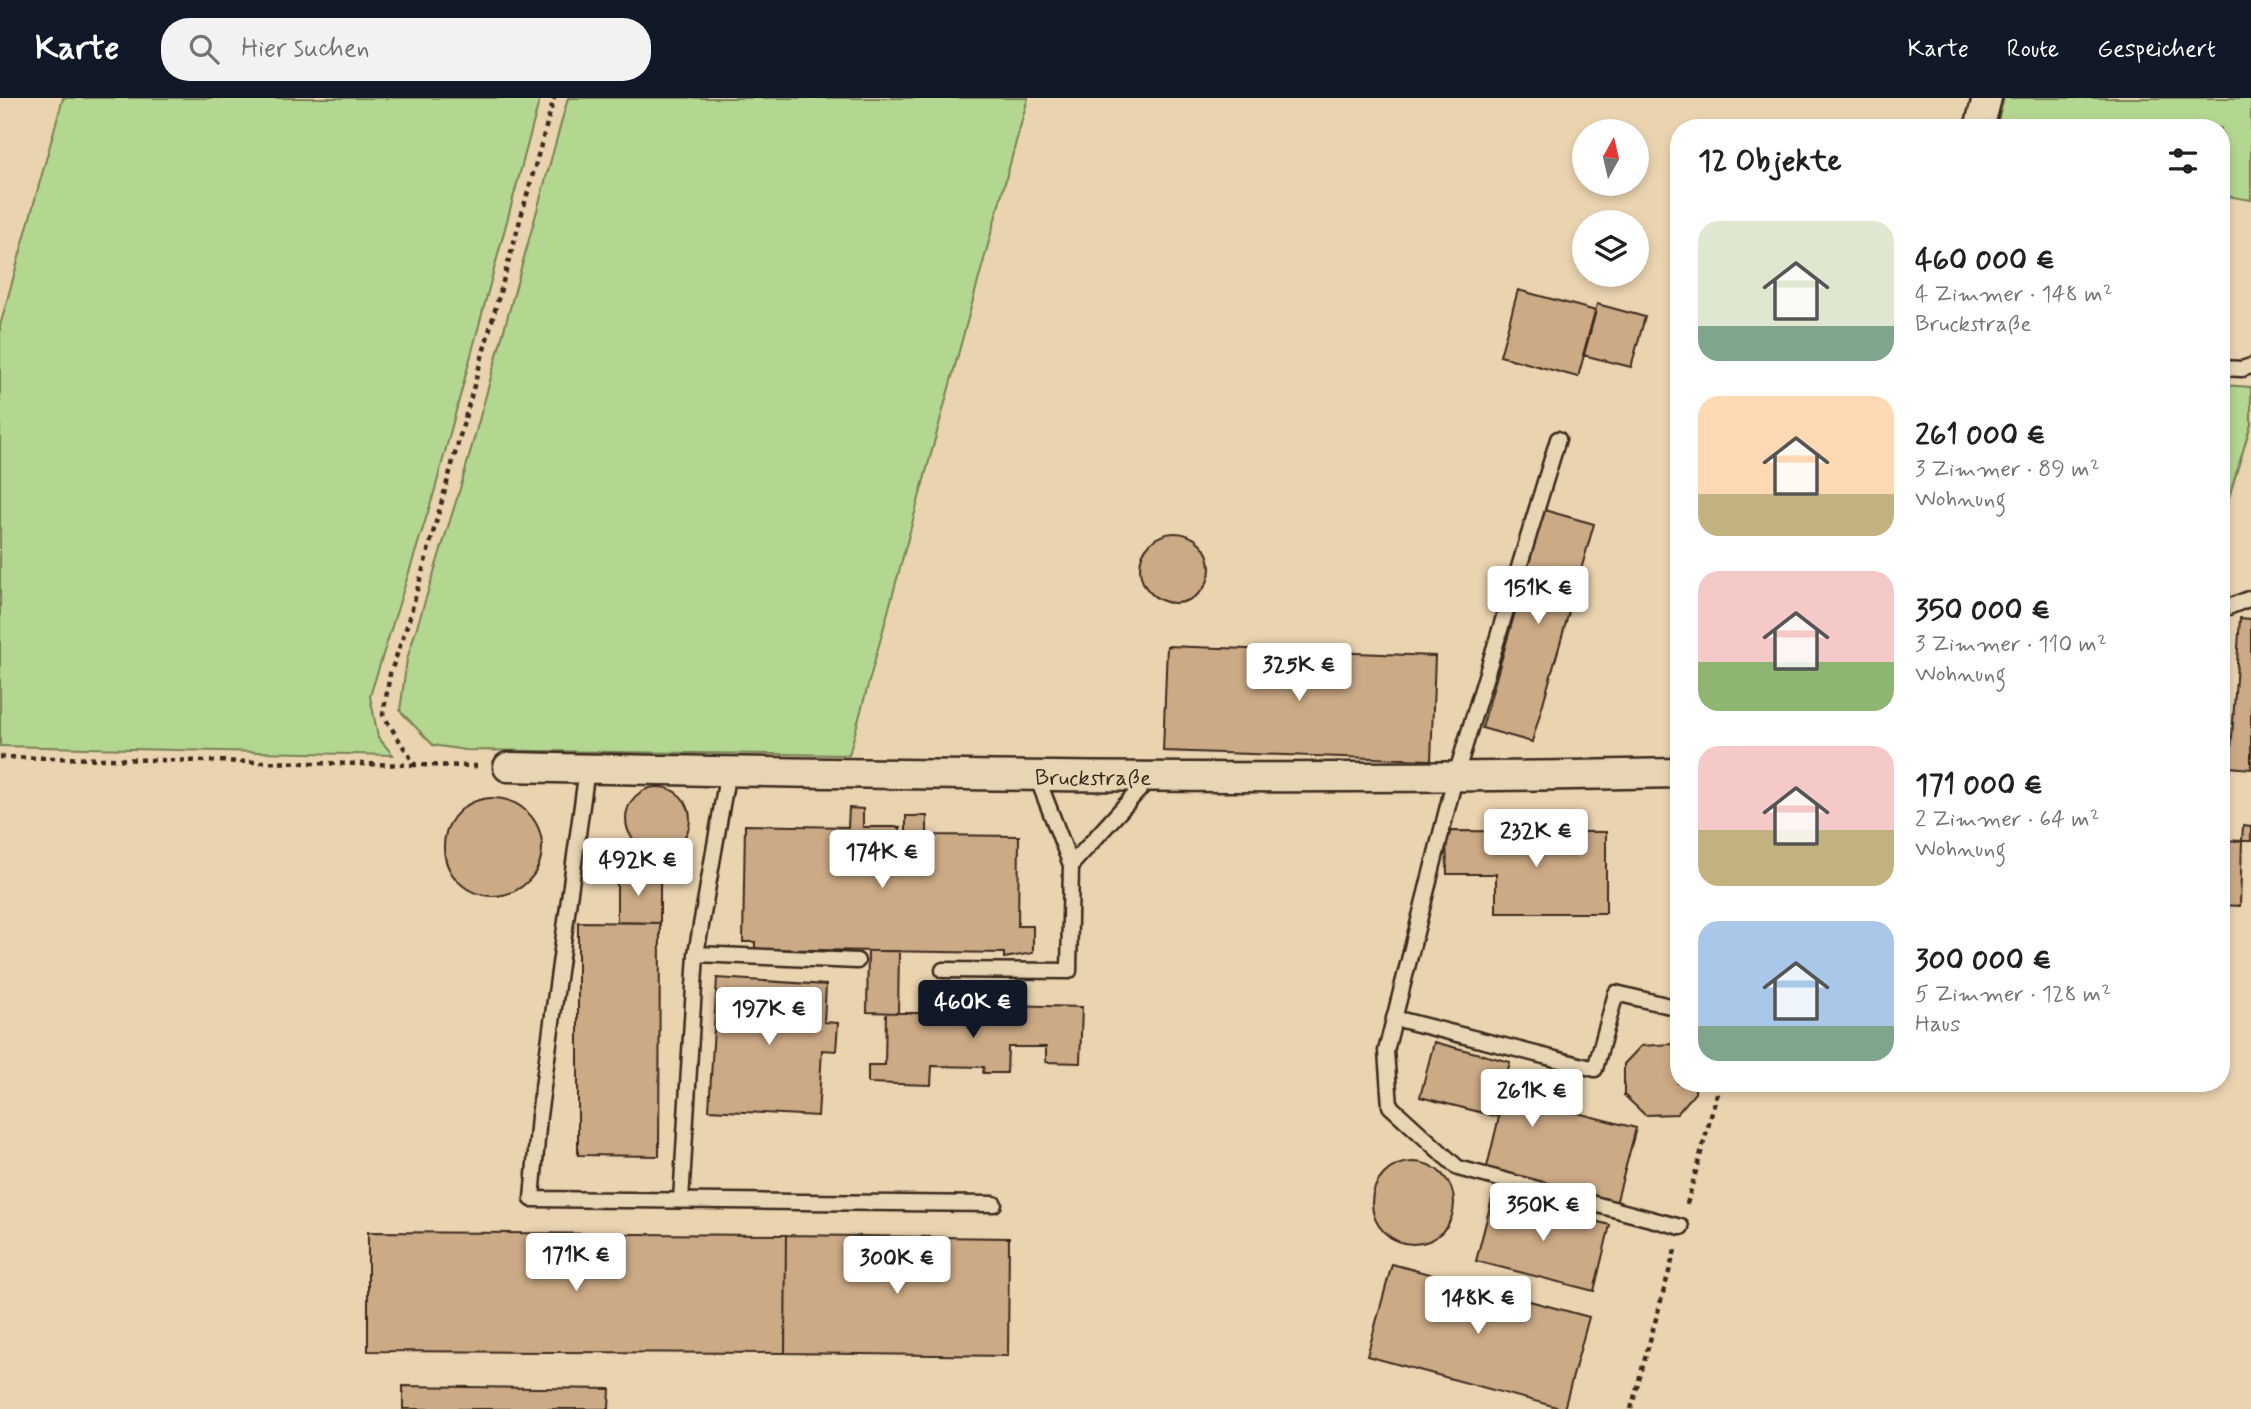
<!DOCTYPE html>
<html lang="de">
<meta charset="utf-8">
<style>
:root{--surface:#fff;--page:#f2f2f2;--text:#202124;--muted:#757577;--accent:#111827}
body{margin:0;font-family:Mynerve,sans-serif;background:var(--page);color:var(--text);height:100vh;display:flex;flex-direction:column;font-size:26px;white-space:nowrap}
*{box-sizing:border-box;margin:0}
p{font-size:23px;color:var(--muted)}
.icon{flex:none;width:38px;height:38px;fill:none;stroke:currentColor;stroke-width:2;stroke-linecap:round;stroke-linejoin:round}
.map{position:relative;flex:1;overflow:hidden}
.sheet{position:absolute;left:1670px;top:21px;width:560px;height:973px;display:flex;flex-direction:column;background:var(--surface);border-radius:28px;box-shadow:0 4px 10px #0003}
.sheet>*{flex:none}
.needle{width:46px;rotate:8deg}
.tools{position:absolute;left:1572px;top:21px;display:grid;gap:14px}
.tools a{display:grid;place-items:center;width:77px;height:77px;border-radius:50%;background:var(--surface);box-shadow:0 4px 10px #0003;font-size:35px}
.price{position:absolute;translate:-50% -60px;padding:0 16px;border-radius:7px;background:#fff;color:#222;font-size:23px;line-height:46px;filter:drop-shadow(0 2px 4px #0008)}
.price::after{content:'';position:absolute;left:50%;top:42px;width:21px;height:16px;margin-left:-10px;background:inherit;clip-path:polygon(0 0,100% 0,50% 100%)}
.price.active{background:var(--accent);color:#fff}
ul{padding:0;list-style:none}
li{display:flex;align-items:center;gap:21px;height:175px;padding:0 28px}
li span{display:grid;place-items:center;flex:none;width:196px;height:140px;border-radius:21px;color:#555}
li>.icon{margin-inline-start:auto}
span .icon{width:84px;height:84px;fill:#fffc;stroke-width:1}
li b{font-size:30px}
h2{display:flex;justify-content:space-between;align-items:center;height:84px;padding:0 28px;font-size:30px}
header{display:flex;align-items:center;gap:42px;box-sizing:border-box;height:98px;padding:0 35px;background:var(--accent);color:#fff}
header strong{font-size:33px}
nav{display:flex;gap:38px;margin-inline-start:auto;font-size:24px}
.search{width:490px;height:63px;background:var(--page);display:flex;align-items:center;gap:18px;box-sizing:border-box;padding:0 24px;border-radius:28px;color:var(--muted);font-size:26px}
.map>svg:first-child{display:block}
</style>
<header>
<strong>Karte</strong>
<div class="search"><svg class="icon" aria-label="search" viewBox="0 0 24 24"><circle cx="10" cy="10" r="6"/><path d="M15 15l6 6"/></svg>Hier suchen</div>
<nav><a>Karte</a><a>Route</a><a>Gespeichert</a></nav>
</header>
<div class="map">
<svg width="2251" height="1311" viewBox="0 0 2251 1311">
<rect width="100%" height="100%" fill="#ead3af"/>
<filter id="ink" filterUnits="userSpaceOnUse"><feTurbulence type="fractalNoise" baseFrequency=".0143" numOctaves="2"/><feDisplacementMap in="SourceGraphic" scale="14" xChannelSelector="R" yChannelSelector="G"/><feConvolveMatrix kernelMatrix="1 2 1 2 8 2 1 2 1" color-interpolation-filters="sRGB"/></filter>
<g filter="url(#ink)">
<!-- green -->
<path fill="#b3d690" stroke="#778057" stroke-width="2" d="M63,0H540L434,395L370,598L378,639L393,657L0,648V228Z
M568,0H1028L849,657L465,652L433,647L400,613L407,561L462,384Z
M2004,0H2251V102L2221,97V30H1996Z
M2221,287L2251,289V326L2221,426Z"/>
<!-- building -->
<path fill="#ccaa86" stroke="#3b2a1e" stroke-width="2" d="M1518,192L1596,213L1578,279L1500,258Z
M1597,206L1645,219L1631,269L1583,257Z
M1544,412L1594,426L1532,644L1482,630Z
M1140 470a35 35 0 1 1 70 0a35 35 0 1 1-70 0Z
M2240,520L2251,521V671L2230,669Z
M1167,548L1435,558L1431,662L1163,653Z
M626 721a32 32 0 1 1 64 0a32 32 0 1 1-64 0Z
M444 749a49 49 0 1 1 98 0a49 49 0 1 1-98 0Z
M849,710L863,711V729H900V737H906V718H927V737L1019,738L1018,828H1033V855L1004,860V855L755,851V844H743L745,727L848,729Z
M2243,728L2251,729V743H2242Z
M1446,733L1606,734V815H1496V776H1447Z
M2221,742L2242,743L2240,808L2221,807Z
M617,776L660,777V825L617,824Z
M578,824L660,825L659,1058L578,1057Z
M868,853H899L898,915L867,914Z
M717,880L826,887L824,924L838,925L836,953L822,952L818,1018L709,1012Z
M924,897H940V916L1008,917V907L1082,909L1080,965L1046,964V949H1008L1007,975H983L984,969L932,968L931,987L868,985V967H885L886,915H924Z
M1434,944L1510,964L1502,996L1636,1030L1616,1106L1486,1073L1499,1019L1420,999Z
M1673,946L1678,952V985H1695V995L1677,1016L1645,1017L1624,997V966L1641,948Z
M1372 1105a41 41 0 1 1 82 0a41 41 0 1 1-82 0Z
M1493,1097L1610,1127L1594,1193L1476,1163Z
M368,1134L786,1137L785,1255L368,1253Z
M786,1137L1009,1140L1008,1258L785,1255Z
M1392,1166L1589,1219L1564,1311L1367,1258Z
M403,1288L610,1291L609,1311H403Z"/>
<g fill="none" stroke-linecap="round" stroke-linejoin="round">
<defs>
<path id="service" d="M2221,270L2242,271L2251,268
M1558,341L1455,680L1386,953L1390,1008L1458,1070L1681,1129
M2221,512L2251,500
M587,671L539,1018L532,1101L994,1106
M1037,679L1071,767
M696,856L728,673
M943,872L1069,873L1071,767L1149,681
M1394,920L1595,971L1616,895L1678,910
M681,1102L696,856L857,863"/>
<path id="minor" d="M1979,30L1987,0
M508,669C898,677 1288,684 1678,675"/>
</defs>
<!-- service casing -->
<use href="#service" stroke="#3b2a1e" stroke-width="19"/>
<!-- minor casing -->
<use href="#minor" stroke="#3b2a1e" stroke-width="33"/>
<!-- path -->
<path stroke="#3b2a1e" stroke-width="4.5" stroke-dasharray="5 5" stroke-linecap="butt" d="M0,659L415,667
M477,668L415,667L383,617L390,576L408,525L554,0
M1687,1106L1720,985
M1631,1311L1675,1152"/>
<!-- service -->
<use href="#service" stroke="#e8d5b3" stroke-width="14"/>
<!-- minor -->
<use href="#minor" stroke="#e8d5b3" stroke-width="28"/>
</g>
</g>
<g text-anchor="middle" stroke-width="5" stroke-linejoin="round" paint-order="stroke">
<!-- street labels -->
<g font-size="23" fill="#3b2a1e" stroke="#e8d5b3">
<text x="1093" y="687">Bruckstraße</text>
</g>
</g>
</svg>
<div class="tools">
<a><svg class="needle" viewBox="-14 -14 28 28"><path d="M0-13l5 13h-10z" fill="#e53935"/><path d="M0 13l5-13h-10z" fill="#757577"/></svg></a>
<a><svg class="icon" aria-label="layers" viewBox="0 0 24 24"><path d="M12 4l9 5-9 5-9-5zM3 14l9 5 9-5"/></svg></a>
</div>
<b class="price" style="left:1538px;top:528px">151K €</b>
<b class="price" style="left:1299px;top:605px">325K €</b>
<b class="price" style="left:1536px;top:771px">232K €</b>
<b class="price" style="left:882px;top:792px">174K €</b>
<b class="price" style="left:638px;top:800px">492K €</b>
<b class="price active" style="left:973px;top:942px">460K €</b>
<b class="price" style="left:769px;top:949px">197K €</b>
<b class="price" style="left:1532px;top:1031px">261K €</b>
<b class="price" style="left:1543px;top:1145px">350K €</b>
<b class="price" style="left:576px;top:1195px">171K €</b>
<b class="price" style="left:897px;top:1198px">300K €</b>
<b class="price" style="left:1478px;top:1238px">148K €</b>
<section class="sheet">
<h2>12 Objekte<svg class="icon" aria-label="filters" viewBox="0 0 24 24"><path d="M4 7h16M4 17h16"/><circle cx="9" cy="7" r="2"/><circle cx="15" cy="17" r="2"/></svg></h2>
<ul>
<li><span style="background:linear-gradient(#dfe7d0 75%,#7fa58c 0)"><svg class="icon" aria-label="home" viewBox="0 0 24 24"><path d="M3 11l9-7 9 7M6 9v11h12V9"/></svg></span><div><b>460 000 €</b><p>4 Zimmer · 148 m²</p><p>Bruckstraße</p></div></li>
<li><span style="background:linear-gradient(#ffd9b3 70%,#c2b280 0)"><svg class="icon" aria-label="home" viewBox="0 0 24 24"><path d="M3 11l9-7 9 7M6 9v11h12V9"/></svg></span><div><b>261 000 €</b><p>3 Zimmer · 89 m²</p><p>Wohnung</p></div></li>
<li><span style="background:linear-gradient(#f6c9c9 65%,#8fb573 0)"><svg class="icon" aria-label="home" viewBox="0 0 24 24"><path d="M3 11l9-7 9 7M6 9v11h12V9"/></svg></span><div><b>350 000 €</b><p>3 Zimmer · 110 m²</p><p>Wohnung</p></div></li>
<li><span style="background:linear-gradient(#f6c9c9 60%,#c2b280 0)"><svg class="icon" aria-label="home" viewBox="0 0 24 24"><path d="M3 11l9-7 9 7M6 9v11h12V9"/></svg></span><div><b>171 000 €</b><p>2 Zimmer · 64 m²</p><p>Wohnung</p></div></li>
<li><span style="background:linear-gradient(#a9c7e8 75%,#7fa58c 0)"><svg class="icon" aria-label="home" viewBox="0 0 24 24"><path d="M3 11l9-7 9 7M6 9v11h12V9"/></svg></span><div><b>300 000 €</b><p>5 Zimmer · 128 m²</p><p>Haus</p></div></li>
</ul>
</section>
</div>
